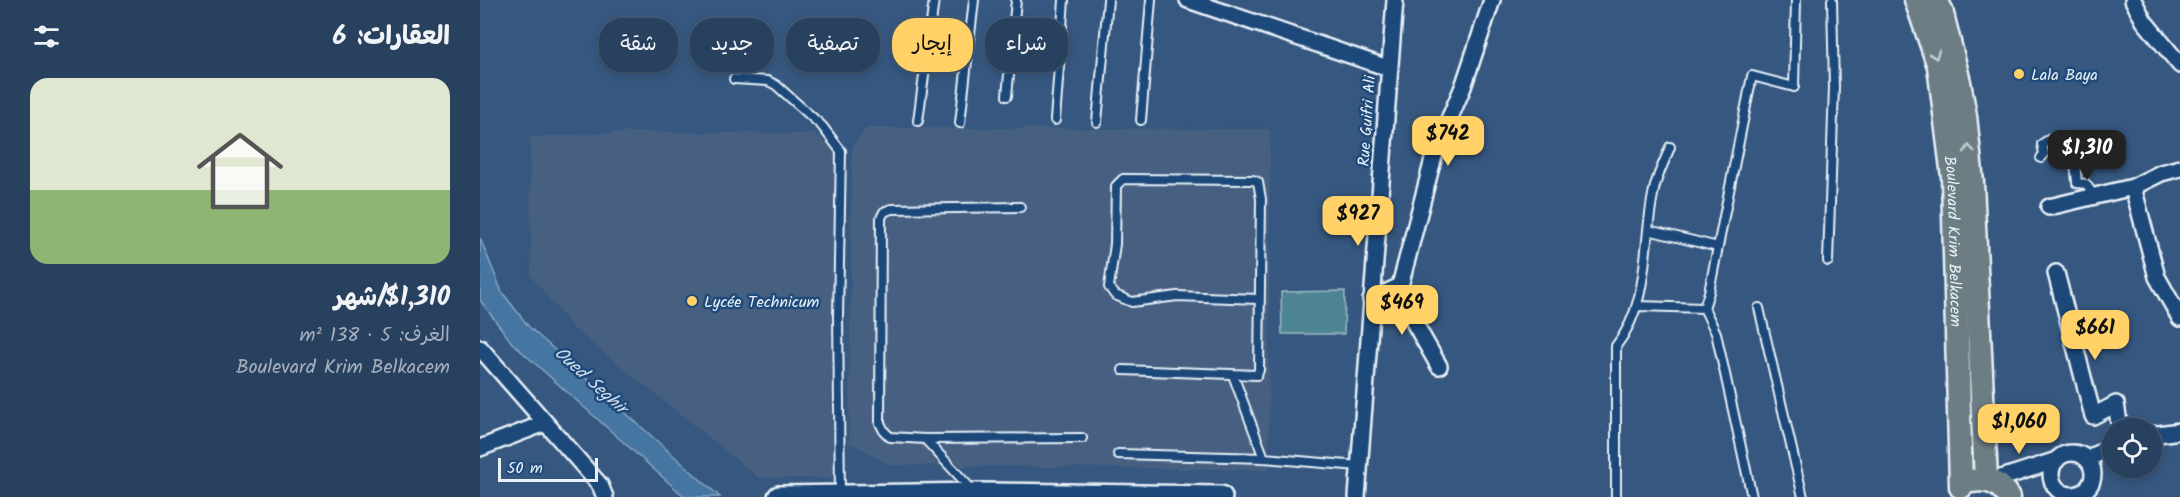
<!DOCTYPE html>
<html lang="ar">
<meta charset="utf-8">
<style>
:root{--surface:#28415f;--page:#344c68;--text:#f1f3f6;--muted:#a5afbd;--line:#445a74;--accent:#ffd166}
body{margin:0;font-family:Kalam,"Playpen Sans Arabic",sans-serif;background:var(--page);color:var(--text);direction:rtl;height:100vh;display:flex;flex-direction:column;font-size:22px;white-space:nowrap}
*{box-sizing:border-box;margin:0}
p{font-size:20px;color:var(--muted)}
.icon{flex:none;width:33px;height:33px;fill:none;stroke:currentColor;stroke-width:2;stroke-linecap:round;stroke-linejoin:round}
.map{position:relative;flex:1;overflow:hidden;direction:ltr}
.drawer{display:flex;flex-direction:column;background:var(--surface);width:480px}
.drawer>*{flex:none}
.guide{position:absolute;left:18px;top:18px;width:570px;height:54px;direction:rtl;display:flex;gap:12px}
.buttons{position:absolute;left:1622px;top:418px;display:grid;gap:12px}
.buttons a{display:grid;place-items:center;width:60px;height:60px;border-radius:50%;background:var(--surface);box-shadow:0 3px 9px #0003,0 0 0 2px var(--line);font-size:30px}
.scale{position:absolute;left:18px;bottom:15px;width:100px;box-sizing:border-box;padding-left:6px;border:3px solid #e8f1f8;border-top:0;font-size:16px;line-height:21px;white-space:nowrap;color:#e8f1f8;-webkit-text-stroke:4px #1f4a7a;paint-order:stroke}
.price{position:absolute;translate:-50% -51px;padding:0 14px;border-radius:12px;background:var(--accent);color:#111;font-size:20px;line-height:39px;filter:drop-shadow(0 2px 3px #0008)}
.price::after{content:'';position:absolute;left:50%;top:36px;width:18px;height:14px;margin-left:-9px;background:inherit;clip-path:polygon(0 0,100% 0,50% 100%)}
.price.active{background:#222;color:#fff}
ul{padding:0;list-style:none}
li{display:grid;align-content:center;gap:12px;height:318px;padding:0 30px}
li span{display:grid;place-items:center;height:186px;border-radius:18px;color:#555}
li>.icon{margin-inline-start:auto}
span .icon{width:108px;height:108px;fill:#fffc;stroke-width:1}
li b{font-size:26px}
h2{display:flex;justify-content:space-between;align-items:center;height:72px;padding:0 30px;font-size:26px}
.tag{padding:0 21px;border-radius:24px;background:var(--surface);box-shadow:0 3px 9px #0003,0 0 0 2px var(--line);font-size:21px;line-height:54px}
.tag.active{background:var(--accent);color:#111}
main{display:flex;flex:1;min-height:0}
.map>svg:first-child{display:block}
</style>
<main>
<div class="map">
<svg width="1700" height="497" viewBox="0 0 1700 497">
<rect width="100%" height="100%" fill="#36577f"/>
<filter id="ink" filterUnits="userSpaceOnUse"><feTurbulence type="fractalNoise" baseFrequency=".0167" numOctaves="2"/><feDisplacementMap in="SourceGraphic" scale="12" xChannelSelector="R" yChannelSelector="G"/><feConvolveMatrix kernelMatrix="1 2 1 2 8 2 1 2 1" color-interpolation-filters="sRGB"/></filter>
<g filter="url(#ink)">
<!-- built -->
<path fill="#466082" d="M386,128L790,129L789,470L410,465L369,442L372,147Z
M156,132L335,134L356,152L351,353L353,478H279L92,327L51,276L50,137Z"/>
<!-- green -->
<path fill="#4e8492" stroke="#9bbac5" stroke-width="1.5" d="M865,291L864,334H802L801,292Z"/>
<!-- water -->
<path fill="#4574a1" stroke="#86a6c4" stroke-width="1.5" d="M0,238L22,292L49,327L240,497H205L32,343L0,300Z"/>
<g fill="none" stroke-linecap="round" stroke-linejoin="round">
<defs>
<path id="lane" d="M254,79L288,81L296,85L342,126L361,151L358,317L360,494
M527,96L536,0
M575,120L584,0
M661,120L671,0
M438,121L454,0
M617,122L628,0
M480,123L494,0
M1561,158L1564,154L1562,144C1573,136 1581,136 1593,140L1597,183L1606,184L1614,196
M540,207L411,209L404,212L401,218L400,423L404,431L410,437L445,439L602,438
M1168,230L1238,247
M1348,261L1354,87L1352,0
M1158,306L1224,308
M1279,308L1323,497
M643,370L777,375L779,370L781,199L778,182L773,180L643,179L636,186L635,244L629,287L635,295L652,302L697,296L778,299
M753,375L784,458
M445,439L493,491
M638,454L784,458L879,466
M1136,497V346C1171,302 1162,243 1174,190C1177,175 1185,161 1190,147
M1272,497L1236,333L1224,308L1229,292L1272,76L1314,87L1316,0"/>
<path id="street" d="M708,0L908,68
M1653,0L1664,21L1700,65
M1653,187L1677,277L1700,318
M1569,207L1653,187L1681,173L1700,168
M1576,273L1613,416L1636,404L1640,429
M920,286L932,305L935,324L959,366
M891,300L920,286L955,152L983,87L1012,0
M0,348L120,485L125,497
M1671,435L1700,431
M0,448L65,423
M1571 474a21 21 0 1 1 42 0a21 21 0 1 1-42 0Z
M1608,460L1632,444
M1512,481L1577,460
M877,497L915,0"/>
<path id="secondary" d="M299,497L503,494L741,497"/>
<g id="primary">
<path id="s1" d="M1436,0L1459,66L1473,177L1481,487"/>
<path d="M1456,0L1461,10L1479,82L1485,116L1492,182L1506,480"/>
<path d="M1492,481C1508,478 1521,483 1529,497"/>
</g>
</defs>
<!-- lane casing -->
<use href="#lane" stroke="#e8f1f8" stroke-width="12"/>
<!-- street casing -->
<use href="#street" stroke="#e8f1f8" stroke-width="20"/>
<!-- secondary casing -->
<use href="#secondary" stroke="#e8f1f8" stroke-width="26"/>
<!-- primary casing -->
<use href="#primary" stroke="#e8f1f8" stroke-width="27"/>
<!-- lane -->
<use href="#lane" stroke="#1f4a7a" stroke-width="8"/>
<!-- street -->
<use href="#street" stroke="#1f4a7a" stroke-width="15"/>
<!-- secondary -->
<use href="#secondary" stroke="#1f4a7a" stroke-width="21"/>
<!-- primary -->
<use href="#primary" stroke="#6c7e84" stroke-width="22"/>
</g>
<!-- one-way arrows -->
<defs><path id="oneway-chevron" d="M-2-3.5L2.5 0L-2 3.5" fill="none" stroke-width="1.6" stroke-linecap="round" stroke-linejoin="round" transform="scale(1.5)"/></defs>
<g stroke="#c3ced5">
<use href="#oneway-chevron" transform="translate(1455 55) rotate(71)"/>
<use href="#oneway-chevron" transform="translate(1489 149) rotate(-95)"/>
</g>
</g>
<!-- markers -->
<g fill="#ffd166" stroke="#1f4a7a" stroke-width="2">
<circle cx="1539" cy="74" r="6"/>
<circle cx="212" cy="301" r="6"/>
</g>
<g text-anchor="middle" stroke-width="5" stroke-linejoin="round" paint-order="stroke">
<!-- poi labels -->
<g font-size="16" fill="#e8f1f8" stroke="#1f4a7a" text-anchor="start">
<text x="1551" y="80">Lala Baya</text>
<text x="224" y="307">Lycée Technicum</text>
</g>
<!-- street labels -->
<g font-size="16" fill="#e8f1f8" stroke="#1f4a7a">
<text transform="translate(886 121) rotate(-86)" y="6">Rue Guifri Ali</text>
<text dy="6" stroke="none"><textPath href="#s1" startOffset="246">Boulevard Krim Belkacem</textPath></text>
</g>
<!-- water labels -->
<g font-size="18" font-style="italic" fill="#d0deeb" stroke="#1f4a7a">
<text transform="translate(111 380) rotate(42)" y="6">Oued Seghir</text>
</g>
</g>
</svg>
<div class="buttons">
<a><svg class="icon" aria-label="locate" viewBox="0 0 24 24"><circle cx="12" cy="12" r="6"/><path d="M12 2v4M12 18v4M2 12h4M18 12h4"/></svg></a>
</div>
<div class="scale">50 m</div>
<b class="price" style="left:968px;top:167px">$742</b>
<b class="price active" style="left:1607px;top:181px">$1,310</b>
<b class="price" style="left:878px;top:247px">$927</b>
<b class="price" style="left:922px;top:336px">$469</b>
<b class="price" style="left:1615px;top:361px">$661</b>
<b class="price" style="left:1539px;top:455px">$1,060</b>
<div class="guide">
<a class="tag">شراء</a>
<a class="tag active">إيجار</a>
<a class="tag">تصفية</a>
<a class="tag">جديد</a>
<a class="tag">شقة</a>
</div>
</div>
<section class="drawer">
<h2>العقارات: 6<svg class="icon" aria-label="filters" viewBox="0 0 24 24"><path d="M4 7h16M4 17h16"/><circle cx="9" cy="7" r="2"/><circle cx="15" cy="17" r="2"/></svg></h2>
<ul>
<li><span style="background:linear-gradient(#dfe7d0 60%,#8fb573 0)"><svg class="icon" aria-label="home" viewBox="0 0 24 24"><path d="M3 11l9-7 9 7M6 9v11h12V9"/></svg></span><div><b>$1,310/شهر</b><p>الغرف: 5 · 138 m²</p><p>Boulevard Krim Belkacem</p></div></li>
</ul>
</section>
</main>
